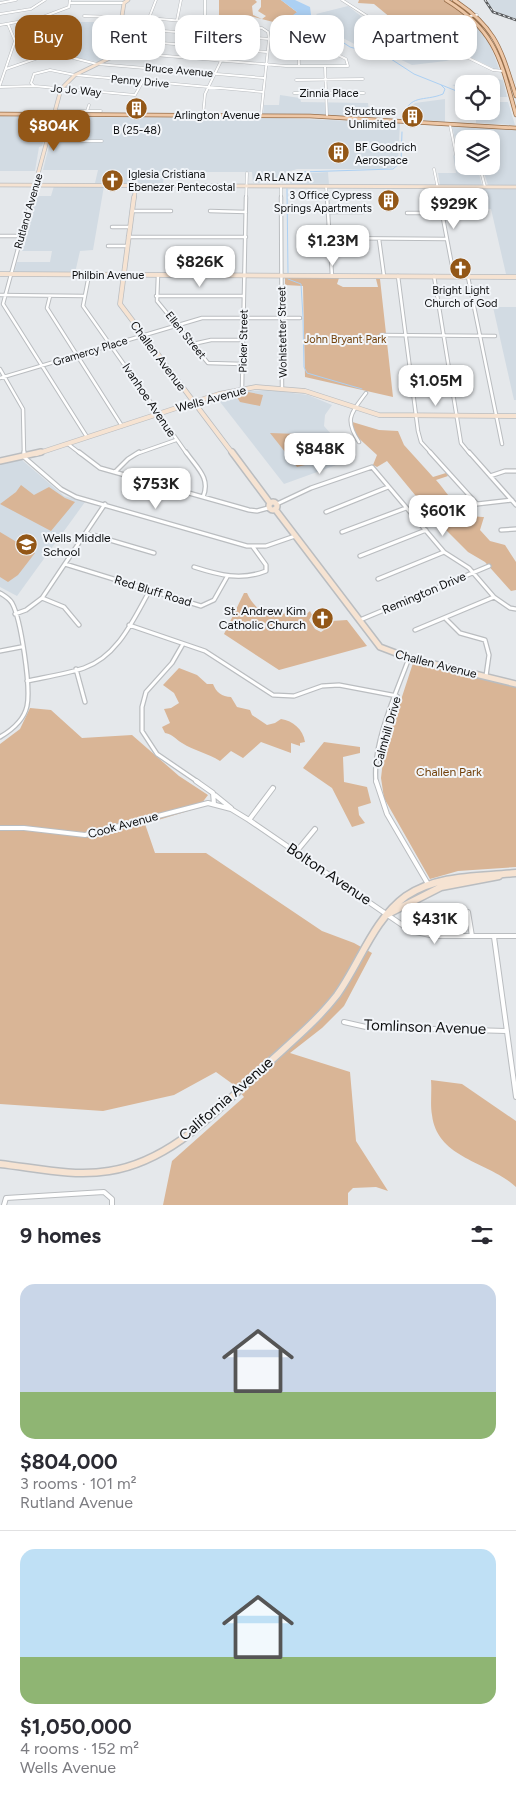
<!DOCTYPE html>
<meta charset="utf-8">
<style>
:root{--surface:#fff;--page:#f7f7f7;--text:#2b2b33;--muted:#7c7c81;--line:#e1e1e2;--accent:#935717}
body{margin:0;font-family:Figtree,sans-serif;background:var(--page);color:var(--text);height:100vh;display:flex;flex-direction:column;font-size:19px;white-space:nowrap}
*{box-sizing:border-box;margin:0}
p{font-size:16px;color:var(--muted)}
.icon{flex:none;width:28px;height:28px;fill:none;stroke:currentColor;stroke-width:2;stroke-linecap:round;stroke-linejoin:round}
.map{position:relative;height:1205px;overflow:hidden}
.sheet{display:flex;flex-direction:column;background:var(--surface);flex:1}
.sheet>*{flex:none}
.banner{position:absolute;left:15px;top:15px;width:486px;height:45px;display:flex;gap:10px}
.tools{position:absolute;left:455px;top:75px;display:grid;gap:10px}
.tools a{display:grid;place-items:center;width:45px;height:45px;border-radius:10px;background:var(--surface);box-shadow:0 2px 8px #0003;font-size:25px}
.price{position:absolute;translate:-50% -42px;padding:0 11px;border-radius:10px;background:#fff;color:#222;font-size:16px;line-height:32px;filter:drop-shadow(0 1px 2px #0008)}
.price::after{content:'';position:absolute;left:50%;top:30px;width:15px;height:11px;margin-left:-8px;background:inherit;clip-path:polygon(0 0,100% 0,50% 100%)}
.price.current{background:var(--accent);color:#fff}
ul{padding:0;list-style:none}
li{display:grid;align-content:center;gap:10px;height:265px;padding:0 20px}
li+li{border-top:1px solid var(--line)}
li span{display:grid;place-items:center;height:155px;border-radius:15px;color:#555}
li>.icon{margin-inline-start:auto}
span .icon{width:90px;height:90px;fill:#fffc;stroke-width:1}
li b{font-size:21px}
h2{display:flex;justify-content:space-between;align-items:center;height:60px;padding:0 20px;font-size:21px}
.pill{padding:0 18px;border-radius:15px;background:var(--surface);box-shadow:0 2px 8px #0003;font-size:18px;line-height:45px}
.pill.current{background:var(--accent);color:#fff}
.map>svg:first-child{display:block}
</style>
<div class="map">
<svg width="516" height="1205" viewBox="0 0 516 1205">
<rect width="100%" height="100%" fill="#e5e8eb"/>
<!-- built -->
<path fill="#d2dbe3" d="M488,0H516V19L497,12L489,5Z
M348,6L366,20H443L470,17L488,38L499,69H495L451,48H444L463,56L446,61L412,65L389,54L362,48L337,35L316,14Z
M77,22H120L124,37L121,47L112,55L98,62L68,56Z
M496,79L503,80L507,97H499L498,92H491V84H464V91L452,85Z
M280,95L300,98L301,102L368,103L370,117L263,114L264,105H279Z
M445,99V122L410,119L411,107L415,103Z
M491,102H508L515,125L476,123V111H487L492,115L498,113L491,107Z
M0,116L52,118L42,146L39,147L35,171H0Z
M56,117L279,118L400,123L398,161L394,167L386,169H297L279,175L280,182L253,183L252,172H171L170,176H164L163,183H95L98,170H43L50,142H103V140H50Z
M452,126L516,130V185H488L483,170L477,166H491V139H464V160L459,156Z
M453,155L464,164V166H472L478,170L482,185H440L438,173H456Z
M328,172L329,185L290,184L289,181L298,174Z
M54,186H104L93,250L80,251L75,273H14L17,262H50L52,251H22L35,196H51Z
M440,188L516,189V274H506L491,209L443,208Z
M493,307H516V400H514Z
M269,390L308,395L332,405L325,415L324,426L353,459L284,484L217,398L249,391Z
M22,460L64,496L85,502L17,596L0,587V463Z"/>
<!-- green -->
<path fill="#d9b596" d="M219,0H255L257,2L252,6L253,15L262,19L266,16L258,11L261,7V0H281L298,13L289,18L292,22L303,25L306,23L309,28L304,30L250,16L249,19L219,20Z
M359,0H443L466,15L448,18H391L374,4L358,3Z
M285,278H339L337,284L343,287H378L376,279H380L393,397L305,377L303,286L285,285Z
M248,392L263,395L260,406L240,402L235,394Z
M349,421L379,430L398,431L404,445L433,477L446,473L448,476L436,480C450,496 462,518 484,517L480,530L490,541L505,545L516,562V590L511,591L485,562L468,552L442,526L424,505L412,509L409,505L420,501L387,461L377,467L373,465L377,455L352,432Z
M270,433L327,435L341,456L297,467Z
M21,485L34,495L49,487L65,498L75,502L51,531L0,504L16,492Z
M0,532L35,553L18,575L8,582L0,577Z
M244,593H247C255,611 269,617 287,613L290,616L296,614L303,617L310,611L312,615L309,620L315,629L321,632L327,628L331,621L347,620L367,646L279,670L224,634Z
M413,663L516,687V867L458,871L430,879L384,798L381,778L384,752Z
M179,668L197,675L207,684H213C216,692 222,697 231,697L237,707L250,710L252,715L267,725L275,723L281,719C293,721 303,729 305,742L300,743V746L291,743V753L261,742L243,758L231,751L220,761C208,753 194,751 182,743C175,739 174,735 165,733L162,727L170,723L164,709L171,708L179,703L174,693L163,685Z
M30,708L51,710L82,738L132,735L179,776L208,795L198,808L145,824L155,853H206L322,931L354,943L372,953L344,1006L322,1028L290,1053L350,1072L356,1141L388,1191L376,1187L353,1188L348,1193V1205H163L172,1161L244,1097L234,1085L216,1072L174,1095L103,1111L0,1104V744L20,729Z
M324,742L360,747V753L343,757L344,782L367,787L371,803L358,807L359,815L365,823L352,827L332,788L303,768Z
M431,1080L462,1084L516,1121V1187C490,1162 437,1159 432,1115C430,1104 432,1092 431,1080Z"/>
<!-- water -->
<path fill="#acd0f3" d="M281,0H295L310,7L311,15L317,19L307,21L305,24L292,22L289,18L297,12Z"/>
<g fill="none" stroke-linecap="round" stroke-linejoin="round">
<!-- stream -->
<path stroke="#acd0f3" stroke-width="1" d="M310,21L350,47L391,59L414,74L464,94
M491,110L494,112
M403,118C409,93 424,102 443,94L445,89L441,85
M287,183L289,177L301,172L393,169L401,162L402,132
M287,189L288,273
M288,279L301,284L303,317
M303,318L304,367L307,373L362,389"/>
<defs>
<path id="street-far3" d="M205,0V22
M342,0L389,30L452,50L493,70L503,71
M0,3L16,0
M71,3H124
M0,14L31,9L45,0
M47,16L69,27L72,31L65,56
M84,16L149,18L262,28L268,32L269,39L261,115
M149,18L156,0
M370,19H447L477,15
M439,19L443,34
M177,20L181,0
M0,25L40,18L69,7L70,0
M124,28L269,39
M298,30L299,66
M127,40L267,52
M119,52L286,66H348L346,59L324,48L298,44
M38,58L45,31L62,23
M325,67L327,116
M6,69L38,58L65,56L97,64L264,78
M296,80L363,79
M0,85L15,41L8,24
M34,86L31,83L34,74L50,70L75,75L263,92
M0,87L34,86L135,95L143,81
M294,93H364
M56,111H101
M87,111L89,105
M203,115L205,94L221,61
M450,125L456,155L464,162
M48,141H102
M475,166L481,171L485,187
M434,169L440,199
M281,186V199
M326,186L327,199
M31,199L35,185
M246,199L247,173"/>
<path id="street-far2" d="M32,197L3,304L87,437
M281,197L282,388
M327,197L332,276
M439,197L454,276
M132,211H171
M210,211L246,212
M328,212H363
M407,213H442
M112,227H130
M0,236H21
M128,237H246
M330,238L447,239
M379,239L384,276
M108,246H127
M89,275L83,306L187,454
M158,275L157,301L208,363L243,364
M398,276L418,431L421,442L432,454
M434,276L461,443L470,454
M468,277L502,444
M0,295L84,296
M50,296L47,308L122,426
M156,296H244
M381,335L495,336
M193,344L211,340H243
M0,369L23,409L24,454
M0,378L202,318H300
M242,389L246,197
M359,442C344,419 351,413 366,393
M68,444L81,454
M136,454L176,440"/>
<path id="street-far1" d="M24,452V457L61,489L76,497L247,546H266L295,536
M79,452L100,468L249,510L257,511L268,508
M186,452C197,468 211,478 203,497
M430,452L477,504L512,500
M469,452L516,505
M115,472L128,459L139,452
M490,476L505,471H516
M277,504L311,488L372,467L444,552L469,568L494,597L510,608L516,609
M326,512L388,487
M501,530L516,529
M342,532L406,508
M86,533L154,553
M360,556L426,530
M65,564L201,606L214,600L227,577
M194,567C219,575 241,581 266,571V565L253,547
M378,579L444,552
M0,593C5,596 9,598 12,603C21,619 31,688 27,706C24,720 12,730 0,737
M42,598L64,607L79,625
M15,614L26,610L42,598L105,504
M446,619L460,633L485,640L489,655L486,676
M360,620L489,566
M129,625L205,651L273,695L294,696L322,686L339,685L397,696
M415,630L494,597
M183,644L172,663L146,692L142,707V731L157,754L198,782
M0,651L21,647
M76,669L85,702
M27,681C46,677 66,674 84,668C118,656 133,620 150,590
M376,782C372,744 396,694 409,658"/>
<path id="street" d="M196,781L213,793L214,804
M376,781L387,814L428,884
M215,795L231,808
M249,820L273,788
M0,828H24L85,835L208,803L231,809L249,820L411,931L435,936H516
M296,852L315,829
M468,912L472,936
M494,937L516,1097
M344,1022L366,1027L506,1031
M4,1205L6,1198L104,1192L112,1199V1205"/>
<path id="secondary-far3" d="M0,185L516,187
M35,185L61,89L75,75L110,58L124,47L127,40L122,16L124,3L128,0
M134,199L136,185"/>
<path id="secondary-far2" d="M134,197L120,304L233,454
M0,274L516,277
M36,454L219,394L256,387L305,391L379,415L516,416"/>
<path id="secondary-far1" d="M232,452L270,503
M0,461L41,452
M269 506a4 4 0 1 1 8 0a4 4 0 1 1-8 0Z
M275,509L380,647L409,658L516,684"/>
<path id="secondary" d="M388,914L441,887L499,876
M0,1164C36,1168 73,1177 109,1171C173,1161 219,1108 264,1067C289,1044 316,1022 337,995C360,963 373,920 406,896C439,874 478,877 516,873"/>
<path id="primary" d="M446,0C497,31 501,62 516,115
M454,0C497,28 501,50 516,96
M0,114L310,116L516,128"/>
</defs>
<!-- street-far3 casing -->
<use href="#street-far3" stroke="#babdc0" stroke-width="3"/>
<!-- street-far2 casing -->
<use href="#street-far2" stroke="#babdc0" stroke-width="4.5"/>
<!-- street-far1 casing -->
<use href="#street-far1" stroke="#babdc0" stroke-width="5.5"/>
<!-- street casing -->
<use href="#street" stroke="#babdc0" stroke-width="6"/>
<!-- secondary-far3 casing -->
<use href="#secondary-far3" stroke="#babdc0" stroke-width="4.5"/>
<!-- secondary-far2 casing -->
<use href="#secondary-far2" stroke="#babdc0" stroke-width="5.5"/>
<!-- secondary-far1 casing -->
<use href="#secondary-far1" stroke="#babdc0" stroke-width="8"/>
<!-- secondary casing -->
<use href="#secondary" stroke="#babdc0" stroke-width="9"/>
<!-- primary casing -->
<use href="#primary" stroke="#976e4a" stroke-width="4.5"/>
<!-- street-far3 -->
<use href="#street-far3" stroke="#fff" stroke-width="2"/>
<!-- street-far2 -->
<use href="#street-far2" stroke="#fff" stroke-width="2.5"/>
<!-- street-far1 -->
<use href="#street-far1" stroke="#fff" stroke-width="3"/>
<!-- street -->
<use href="#street" stroke="#fff" stroke-width="4"/>
<!-- secondary-far3 -->
<use href="#secondary-far3" stroke="#f6e3d2" stroke-width="3"/>
<!-- secondary-far2 -->
<use href="#secondary-far2" stroke="#f6e3d2" stroke-width="4"/>
<!-- secondary-far1 -->
<use href="#secondary-far1" stroke="#f6e3d2" stroke-width="5"/>
<!-- secondary -->
<use href="#secondary" stroke="#f6e3d2" stroke-width="6"/>
<!-- primary -->
<use href="#primary" stroke="#eec7a6" stroke-width="3"/>
<defs>
<path id="rail" d="M485,0L493,12L516,20"/>
</defs>
<!-- rail casing -->
<use href="#rail" stroke="#595b5d" stroke-width="2.5"/>
<!-- rail -->
<use href="#rail" stroke="#f2f5f9" stroke-width="1" stroke-dasharray="2.5" stroke-linecap="butt"/>
</g>
<!-- icons -->
<defs>
<symbol id="building-disc" viewBox="-11 -11 22 22"><circle r="9.5" fill="#935717" stroke="#f2f5f9"/><path d="M-4-6H4V6H1V3H-1V6H-4ZM-2.5-4.3h1.7v1.8h-1.7ZM.8-4.3h1.7v1.8H.8ZM-2.5-1h1.7V.8h-1.7ZM.8-1h1.7V.8H.8Z" fill="#fff"/></symbol>
<symbol id="church-disc" viewBox="-11 -11 22 22"><circle r="9.5" fill="#935717" stroke="#f2f5f9"/><path d="M-1.2-6h2.4v3.5h3.3v2.4h-3.3V6h-2.4V-.1h-3.3v-2.4h3.3Z" fill="#fff"/></symbol>
<symbol id="school-disc" viewBox="-11 -11 22 22"><circle r="9.5" fill="#935717" stroke="#f2f5f9"/><path d="M0-5L7-2L0 1L-7-2ZM-4 1L0 2.5L4 1V4Q0 6-4 4Z" fill="#fff"/></symbol>
</defs>
<g fill-rule="evenodd">
<use href="#building-disc" x="124" y="96" width="25" height="25"/>
<use href="#building-disc" x="400" y="104" width="25" height="25"/>
<use href="#building-disc" x="326" y="140" width="25" height="25"/>
<use href="#church-disc" x="100" y="168" width="25" height="25"/>
<use href="#building-disc" x="376" y="188" width="25" height="25"/>
<use href="#church-disc" x="448" y="256" width="25" height="25"/>
<use href="#school-disc" x="14" y="532" width="25" height="25"/>
<use href="#church-disc" x="310" y="606" width="25" height="25"/>
</g>
<g text-anchor="middle" stroke-width="4" stroke-linejoin="round" paint-order="stroke">
<!-- far-street labels -->
<g font-size="11" fill="#0d0e0f" stroke="#f2f5f9">
<text transform="translate(179 70) rotate(5)" y="4">Bruce Avenue</text>
<text transform="translate(140 81) rotate(5)" y="4">Penny Drive</text>
<text transform="translate(76 90) rotate(5)" y="4">Jo Jo Way</text>
<text x="329" y="97">Zinnia Place</text>
<text x="217" y="119">Arlington Avenue</text>
<text transform="translate(28 211) rotate(-74)" y="4">Rutland Avenue</text>
<text x="108" y="279">Philbin Avenue</text>
<text transform="translate(282 332) rotate(-91)" y="4">Wohlstetter Street</text>
<text transform="translate(186 335) rotate(51)" y="4">Ellen Street</text>
<text transform="translate(243 341) rotate(-89)" y="4">Picker Street</text>
<text transform="translate(90 351) rotate(-17)" y="4">Gramercy Place</text>
</g>
<!-- far-poi labels -->
<g font-size="11" fill="#0d0e0f" stroke="#f2f5f9" text-anchor="end">
<text x="396" y="115">Structures<tspan x="396" dy="13">Unlimited</tspan></text>
<text x="137" y="134" text-anchor="middle">B (25-48)</text>
<text x="355" y="151" text-anchor="start">BF Goodrich<tspan x="355" dy="13">Aerospace</tspan></text>
<text x="128" y="178" text-anchor="start">Iglesia Cristiana<tspan x="128" dy="13">Ebenezer Pentecostal</tspan></text>
<text x="372" y="199">3 Office Cypress<tspan x="372" dy="13">Springs Apartments</tspan></text>
<text x="461" y="294" text-anchor="middle">Bright Light<tspan x="461" dy="13">Church of God</tspan></text>
</g>
<!-- far-neighbourhood labels -->
<g font-size="11" letter-spacing="1" fill="#0d0e0f" stroke="#f2f5f9">
<text x="284" y="181">ARLANZA</text>
</g>
<!-- far-park labels -->
<g font-size="11" fill="#73420c" stroke="#f2f5f9">
<text x="345" y="343">John Bryant Park</text>
</g>
<!-- street labels -->
<g font-size="12" fill="#0d0e0f" stroke="#f2f5f9">
<text transform="translate(158 356) rotate(53)" y="4">Challen Avenue</text>
<text transform="translate(211 399) rotate(-15)" y="4">Wells Avenue</text>
<text transform="translate(149 400) rotate(56)" y="4">Ivanhoe Avenue</text>
<text transform="translate(153 591) rotate(17)" y="4">Red Bluff Road</text>
<text transform="translate(424 593) rotate(-23)" y="4">Remington Drive</text>
<text transform="translate(436 664) rotate(14)" y="4">Challen Avenue</text>
<text transform="translate(387 732) rotate(-74)" y="4">Calmhill Drive</text>
<text transform="translate(123 825) rotate(-15)" y="4">Cook Avenue</text>
</g>
<!-- poi labels -->
<g font-size="12" fill="#0d0e0f" stroke="#f2f5f9" text-anchor="start">
<text x="43" y="542">Wells Middle<tspan x="43" dy="14">School</tspan></text>
<text x="306" y="615" text-anchor="end">St. Andrew Kim<tspan x="306" dy="14">Catholic Church</tspan></text>
</g>
<!-- park labels -->
<g font-size="12" fill="#73420c" stroke="#f2f5f9">
<text x="449" y="776">Challen Park</text>
</g>
<!-- near-street labels -->
<g font-size="15" fill="#0d0e0f" stroke="#f2f5f9">
<text transform="translate(329 874) rotate(34)" y="5">Bolton Avenue</text>
<text transform="translate(425 1027) rotate(2)" y="5">Tomlinson Avenue</text>
<text transform="translate(226 1099) rotate(-41)" y="5">California Avenue</text>
</g>
</g>
</svg>
<div class="tools">
<a><svg class="icon" aria-label="locate" viewBox="0 0 24 24"><circle cx="12" cy="12" r="6"/><path d="M12 2v4M12 18v4M2 12h4M18 12h4"/></svg></a>
<a><svg class="icon" aria-label="layers" viewBox="0 0 24 24"><path d="M12 4l9 5-9 5-9-5zM3 14l9 5 9-5"/></svg></a>
</div>
<b class="price current" style="left:54px;top:152px">$804K</b>
<b class="price" style="left:454px;top:230px">$929K</b>
<b class="price" style="left:333px;top:267px">$1.23M</b>
<b class="price" style="left:200px;top:288px">$826K</b>
<b class="price" style="left:436px;top:407px">$1.05M</b>
<b class="price" style="left:320px;top:475px">$848K</b>
<b class="price" style="left:156px;top:510px">$753K</b>
<b class="price" style="left:443px;top:537px">$601K</b>
<b class="price" style="left:435px;top:945px">$431K</b>
<div class="banner">
<a class="pill current">Buy</a>
<a class="pill">Rent</a>
<a class="pill">Filters</a>
<a class="pill">New</a>
<a class="pill">Apartment</a>
</div>
</div>
<section class="sheet">
<h2>9 homes<svg class="icon" aria-label="filters" viewBox="0 0 24 24"><path d="M4 7h16M4 17h16"/><circle cx="9" cy="7" r="2"/><circle cx="15" cy="17" r="2"/></svg></h2>
<ul>
<li><span style="background:linear-gradient(#c9d6e8 70%,#8fb573 0)"><svg class="icon" aria-label="home" viewBox="0 0 24 24"><path d="M3 11l9-7 9 7M6 9v11h12V9"/></svg></span><div><b>$804,000</b><p>3 rooms · 101 m²</p><p>Rutland Avenue</p></div></li>
<li><span style="background:linear-gradient(#bfe0f5 70%,#8fb573 0)"><svg class="icon" aria-label="home" viewBox="0 0 24 24"><path d="M3 11l9-7 9 7M6 9v11h12V9"/></svg></span><div><b>$1,050,000</b><p>4 rooms · 152 m²</p><p>Wells Avenue</p></div></li>
</ul>
</section>
